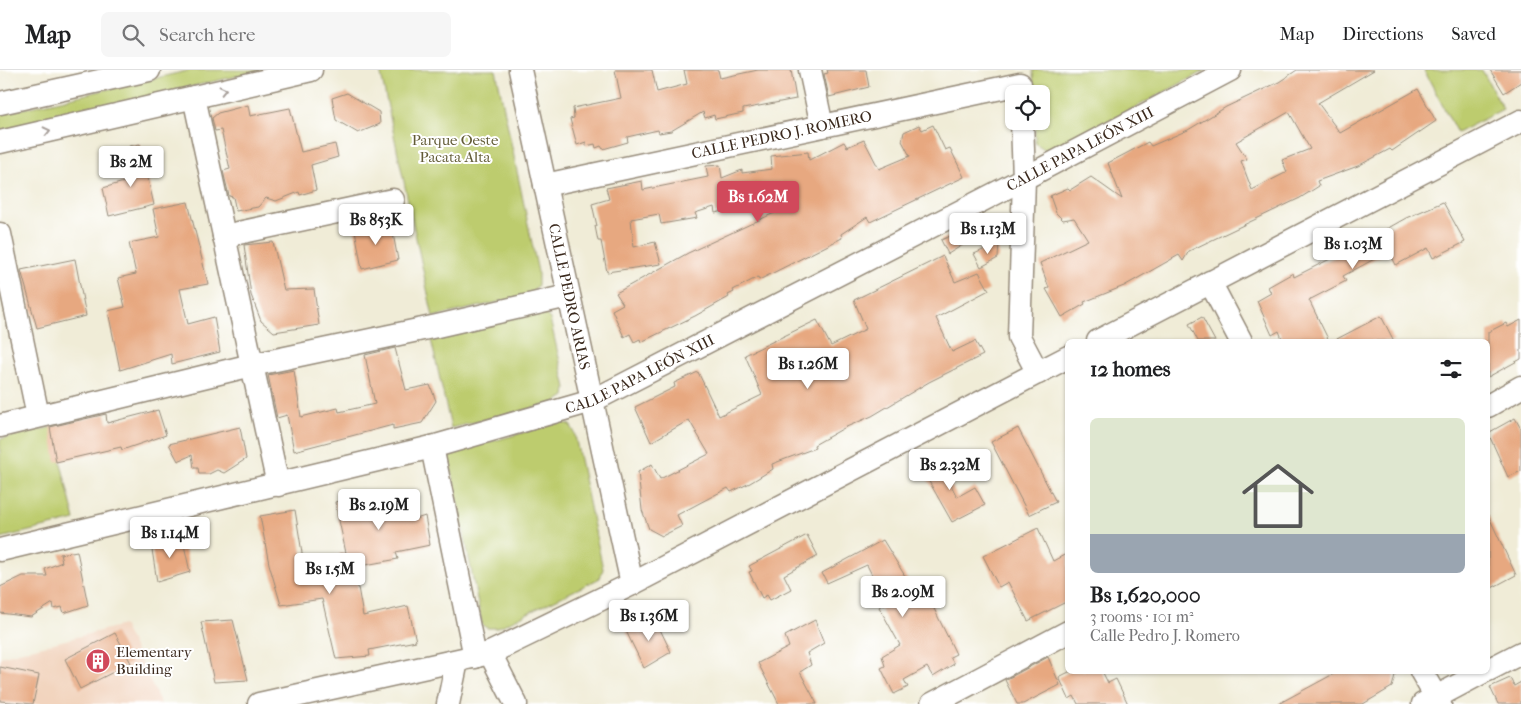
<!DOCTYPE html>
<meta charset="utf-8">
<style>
:root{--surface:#fff;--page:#f6f6f6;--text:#202124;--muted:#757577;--line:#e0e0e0;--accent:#d1495b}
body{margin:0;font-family:"IM FELL French Canon",serif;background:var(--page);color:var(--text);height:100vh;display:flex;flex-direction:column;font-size:19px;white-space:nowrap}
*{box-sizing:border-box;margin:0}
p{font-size:16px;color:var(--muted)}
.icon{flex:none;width:28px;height:28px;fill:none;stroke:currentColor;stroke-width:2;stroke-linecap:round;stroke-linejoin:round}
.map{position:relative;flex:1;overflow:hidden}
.details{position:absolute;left:1065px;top:269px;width:425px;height:335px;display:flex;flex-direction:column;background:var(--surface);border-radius:8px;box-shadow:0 1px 4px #0004}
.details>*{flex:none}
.controls{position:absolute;left:1005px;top:15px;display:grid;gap:10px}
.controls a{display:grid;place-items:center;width:45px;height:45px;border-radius:8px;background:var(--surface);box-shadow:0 1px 4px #0004;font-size:25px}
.price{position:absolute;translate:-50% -42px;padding:0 11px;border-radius:5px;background:#fff;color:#222;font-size:16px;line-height:32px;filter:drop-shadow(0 1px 2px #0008)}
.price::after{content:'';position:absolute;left:50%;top:30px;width:15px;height:11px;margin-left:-8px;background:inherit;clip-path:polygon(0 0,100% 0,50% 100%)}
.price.on{background:var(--accent);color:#fff}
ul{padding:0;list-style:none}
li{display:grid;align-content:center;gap:10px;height:265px;padding:0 25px}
li span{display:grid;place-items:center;height:155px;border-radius:8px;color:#555}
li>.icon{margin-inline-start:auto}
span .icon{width:90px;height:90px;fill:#fffc;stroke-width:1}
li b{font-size:21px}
h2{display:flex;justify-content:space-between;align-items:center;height:60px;padding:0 25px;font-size:21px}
header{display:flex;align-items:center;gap:30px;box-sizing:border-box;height:70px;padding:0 25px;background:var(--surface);border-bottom:1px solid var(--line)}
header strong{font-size:24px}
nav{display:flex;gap:28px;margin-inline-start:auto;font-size:18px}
.search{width:350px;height:45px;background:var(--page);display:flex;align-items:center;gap:12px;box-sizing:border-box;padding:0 18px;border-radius:8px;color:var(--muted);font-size:19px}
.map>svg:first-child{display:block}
</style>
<header>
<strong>Map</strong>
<div class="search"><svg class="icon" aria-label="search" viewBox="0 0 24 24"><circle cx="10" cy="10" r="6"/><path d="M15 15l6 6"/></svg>Search here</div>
<nav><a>Map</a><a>Directions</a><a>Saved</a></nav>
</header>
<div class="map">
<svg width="1521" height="634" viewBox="0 0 1521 634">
<rect width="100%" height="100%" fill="#fff"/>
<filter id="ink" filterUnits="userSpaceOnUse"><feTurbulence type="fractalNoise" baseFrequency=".02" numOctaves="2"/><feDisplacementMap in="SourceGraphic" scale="10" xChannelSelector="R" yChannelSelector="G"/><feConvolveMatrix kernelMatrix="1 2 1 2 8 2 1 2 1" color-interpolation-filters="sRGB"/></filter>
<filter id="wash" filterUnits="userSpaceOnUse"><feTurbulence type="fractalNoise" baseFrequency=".0096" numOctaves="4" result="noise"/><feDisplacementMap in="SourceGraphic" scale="20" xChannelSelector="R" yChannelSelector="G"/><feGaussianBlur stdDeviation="1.12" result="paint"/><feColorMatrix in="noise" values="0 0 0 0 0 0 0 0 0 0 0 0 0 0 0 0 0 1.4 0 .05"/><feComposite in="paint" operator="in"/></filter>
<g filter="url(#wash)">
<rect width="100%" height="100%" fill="#f0ecd7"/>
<!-- built -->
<path fill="#f2d4be" d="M123,555L161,634H0V587Z"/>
<!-- green -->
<path fill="#bdcc6e" stroke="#7c7b46" d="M191,0H263L0,61V44Z
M380,0H496L538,202V215L530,225L433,247Z
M1033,0H1206L1055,80L1047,81L1035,73V51H1041V24H1034Z
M1424,0H1482L1503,39L1457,63Z
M544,242L550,249L566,318L565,326L554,333L451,358L430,265Z
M561,352L570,355L574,361L603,499L600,508L594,511L497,558H487L482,555L481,549L449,388L454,383L461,380Z
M52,357L75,450L0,468V369Z"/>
<g id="blocks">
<!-- building -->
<path fill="#e7a880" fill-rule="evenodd" d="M615,0H652L657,22L687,14L684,0H718L720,8L758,0H791L796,29L743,39V43L715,49L714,45L705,48L703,42L671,61L659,63L658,60L627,67L628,72L603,79L601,76L596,78L595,74L586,76V72L577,75L570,49L574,48L573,38L621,28Z
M827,0H866L869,17L829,27L824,4L828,3Z
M1297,0H1374L1318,33L1340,63L1418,19L1436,51L1392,81L1390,79L1358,96L1317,111L1319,116L1300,128L1189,181L1183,191L1179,185L1124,216L1084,232L1085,234L1062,247L1046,219L1049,218L1040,193L1088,170L1074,148L1063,150L1056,143L1050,126L1068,118L1070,120L1091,107L1122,129L1108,93L1148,72L1151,76L1188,60L1226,37L1279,12ZM1289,42L1310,79L1282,90L1287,102L1252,120L1241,91L1247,89L1236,72Z
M1490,0H1521V12L1504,23Z
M347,23L379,42L380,54L358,63L336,50L332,28Z
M248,35L250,46L290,38L301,82L335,74L338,87L311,95L316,120L300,125L299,122L276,131L266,128L258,137L236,141L233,127L229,126L223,101L230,99L221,60L215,61L212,48L218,43Z
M919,55L922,60L933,55L945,80L950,78L964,107L870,152L867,147L841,164L842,168L759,210L758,207L733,220L734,222L728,225L729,227L695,246L641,272L640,269L634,272L630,264L624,267L612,240L623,234L616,223L688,183L798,132L796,126L715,143L714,137L695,143L697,148L661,154L659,144L631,149L634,177L655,172L661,194L607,202L601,171H598L595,156H597L592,134L609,129L606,118L642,111L643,120L708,107L706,96L720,95L722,108L742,100V103L772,99L771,86L808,82L809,90L844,72L847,77L864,70L879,99L910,86L902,71L904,62Z
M140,74L154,135L109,146L103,118L134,109L129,76Z
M188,132L208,214L180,219L188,254L214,247L220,282L172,294L171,284L120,300L108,241L125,237L118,208L136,204L129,173L159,167L153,139Z
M1443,132L1465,172L1433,188L1428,178L1396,195L1389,181L1343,206L1346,211L1309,230L1329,271H1283L1279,261L1272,265L1257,231L1271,223L1268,217L1293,203L1294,207L1336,186L1332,177L1362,161L1367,170L1406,148Z
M984,152L987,160L948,184L941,170Z
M391,153L398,190L362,199L355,160Z
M273,172L284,220L314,219L319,255L274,262L261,251L251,225L244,175Z
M999,173L998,188L981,197L974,184Z
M943,186L955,212L979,202L989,220L936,248L952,282L975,271L983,285L929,312L872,346L844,358L814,375L815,378L772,394L773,399L750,413L731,422L728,418L677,445L682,456L662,466L649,459L642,440L638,402L652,394L660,409L709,384L689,350L651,372L635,337L675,317L674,313L698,302L719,346L762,325L745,285L817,250L831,276L866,259L854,230Z
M75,189L86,246L37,258L21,200Z
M1381,246L1394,271H1333Z
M1202,247L1215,271H1198L1189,254Z
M1521,250V289L1488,307V262L1506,253L1508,257Z
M395,278L406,320L430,315L436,331L422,353L393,359V355L294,381L287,345L277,348L268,305L294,300L301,347L338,338L339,342L375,334L365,285Z
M158,340L166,365L122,380L121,377L56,392L50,357L106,344L107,353Z
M1515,348L1521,359V401L1508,407L1488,363Z
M240,357L246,389L224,403L217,400L209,404H199L198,398H194L192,385L178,391L169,374Z
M1018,358L1056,432L1029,445L991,372Z
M935,383L957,427L975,417L985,435L952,452L918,392Z
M365,424L368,437L411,428L416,449L425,446L430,475L396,482L398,489L343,499L339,484L346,483L335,432Z
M295,440L306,507L355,500L363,546L408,536L416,571L369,580L370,586L336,589L322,529L281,535L269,494L260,446Z
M1488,445L1516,505L1488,520Z
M1038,458L1053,491L1068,483V531L1028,551L1008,512L999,517L983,486Z
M807,465L818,486L784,505L791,519L770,530L767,525L762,528L749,502L752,501L749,496Z
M182,466L190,502L157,512L151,473Z
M883,470L913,519L922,514L956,584L950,587L954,594L933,607L927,597L904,610L908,617L894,624L881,598L885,596L882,586L900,575L879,537L886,533L867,495L827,513L822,503Z
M77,481L88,535L64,543L62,537L54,539L53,533L31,547L0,543V517L23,506H47L45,499L62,492L60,484Z
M654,547L671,582L644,598L626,561Z
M233,550L248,610L214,612L201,552Z
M815,550L824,573L807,583L811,595L800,602L817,634H779L758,593L789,577L785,566Z
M115,563L131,593L80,619L65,589Z
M1048,587L1060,615L1023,634H1017L1005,610Z
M0,597L39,605L33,634L0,631Z
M1071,601H1102L1108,613L1116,609L1128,634H1078L1074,626L1069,629L1059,607Z
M1339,601H1396L1392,617L1363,634H1278Z
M1510,608L1514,616L1521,612V634H1498L1490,617Z"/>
</g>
</g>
<g filter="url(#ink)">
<use href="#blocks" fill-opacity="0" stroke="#968b7a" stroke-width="1"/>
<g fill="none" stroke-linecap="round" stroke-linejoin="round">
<defs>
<g id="minor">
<path id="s1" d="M520,0L632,514"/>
<path d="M810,0L822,56"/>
<path d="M194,27L278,415"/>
<path d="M0,33L149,0"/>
<path d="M1022,51L1024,109L1019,267L1038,303"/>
<path d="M0,72L311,0"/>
<path id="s2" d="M545,115L1020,14"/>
<path d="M0,164L38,346"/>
<path d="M224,166L393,130"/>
<path d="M1210,212L1241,271"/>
<path d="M1098,271L1521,51"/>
<path d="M1488,336L1521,317"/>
<path d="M0,356L252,295L437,256L568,226"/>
<path d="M432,377L475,587"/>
<path id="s3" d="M0,480L432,377L592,331L1004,119L1230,0"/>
<path d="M490,583L516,634"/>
<path d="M1488,600L1521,583"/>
<path d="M1421,601L1440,634"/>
<path d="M259,634L490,583L632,514L1068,287"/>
<path d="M448,634L457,591"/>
<path d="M932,634L1068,562"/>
<path d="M1423,634L1485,601"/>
</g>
</defs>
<!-- minor casing -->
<use href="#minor" stroke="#968b7a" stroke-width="25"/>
<!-- minor -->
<use href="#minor" stroke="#fff" stroke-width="22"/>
</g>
<!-- one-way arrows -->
<defs><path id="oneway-chevron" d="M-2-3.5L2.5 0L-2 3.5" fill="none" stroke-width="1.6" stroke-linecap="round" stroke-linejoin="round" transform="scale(1.25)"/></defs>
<g stroke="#a79f9a">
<use href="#oneway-chevron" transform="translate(223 20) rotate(-13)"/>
<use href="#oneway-chevron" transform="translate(47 61) rotate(-13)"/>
</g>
</g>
<!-- icons -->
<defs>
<symbol id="building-disc" viewBox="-11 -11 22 22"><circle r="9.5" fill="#d1495b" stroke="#fff"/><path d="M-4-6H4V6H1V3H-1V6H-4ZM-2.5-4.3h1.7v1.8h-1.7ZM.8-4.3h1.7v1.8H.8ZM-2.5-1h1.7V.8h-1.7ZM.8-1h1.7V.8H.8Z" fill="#fff"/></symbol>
</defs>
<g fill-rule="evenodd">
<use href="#building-disc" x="84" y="577" width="28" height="28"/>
</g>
<g text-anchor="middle" stroke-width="4" stroke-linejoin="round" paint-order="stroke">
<!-- street labels -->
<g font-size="15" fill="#3b2a1e" stroke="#fff">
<text dy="5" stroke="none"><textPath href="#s2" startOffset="242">CALLE PEDRO J. ROMERO</textPath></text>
<text dy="5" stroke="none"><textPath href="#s3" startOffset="1160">CALLE PAPA LEÓN XIII</textPath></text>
<text dy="5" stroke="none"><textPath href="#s1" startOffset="232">CALLE PEDRO ARIAS</textPath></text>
<text dy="5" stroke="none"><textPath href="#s3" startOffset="665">CALLE PAPA LEÓN XIII</textPath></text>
</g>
<!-- park labels -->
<g font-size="15" fill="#625b36" stroke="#fff">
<text x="455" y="75">Parque Oeste<tspan x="455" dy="17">Pacata Alta</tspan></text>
</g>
<!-- poi labels -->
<g font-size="15" fill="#3b2a1e" stroke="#fff" text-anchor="start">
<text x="116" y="587">Elementary<tspan x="116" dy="17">Building</tspan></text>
</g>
</g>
</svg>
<div class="controls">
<a><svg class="icon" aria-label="locate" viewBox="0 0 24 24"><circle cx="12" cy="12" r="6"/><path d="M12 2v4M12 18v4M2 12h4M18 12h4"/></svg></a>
</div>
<b class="price" style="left:131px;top:118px">Bs 2M</b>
<b class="price on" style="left:758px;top:153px">Bs 1.62M</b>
<b class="price" style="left:376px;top:176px">Bs 853K</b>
<b class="price" style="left:988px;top:185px">Bs 1.13M</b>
<b class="price" style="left:1353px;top:200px">Bs 1.03M</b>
<b class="price" style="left:808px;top:320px">Bs 1.26M</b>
<b class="price" style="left:950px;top:421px">Bs 2.32M</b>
<b class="price" style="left:379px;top:461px">Bs 2.19M</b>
<b class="price" style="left:170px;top:489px">Bs 1.14M</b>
<b class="price" style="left:330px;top:525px">Bs 1.5M</b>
<b class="price" style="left:903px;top:548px">Bs 2.09M</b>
<b class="price" style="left:649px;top:572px">Bs 1.36M</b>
<section class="details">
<h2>12 homes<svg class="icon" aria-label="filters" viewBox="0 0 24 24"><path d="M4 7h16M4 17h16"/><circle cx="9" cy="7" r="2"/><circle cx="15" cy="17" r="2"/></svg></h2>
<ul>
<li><span style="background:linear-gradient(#dfe7d0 75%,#9aa5b1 0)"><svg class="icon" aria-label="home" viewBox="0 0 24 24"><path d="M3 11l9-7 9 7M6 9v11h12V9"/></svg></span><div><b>Bs 1,620,000</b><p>3 rooms · 101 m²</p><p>Calle Pedro J. Romero</p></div></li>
</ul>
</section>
</div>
